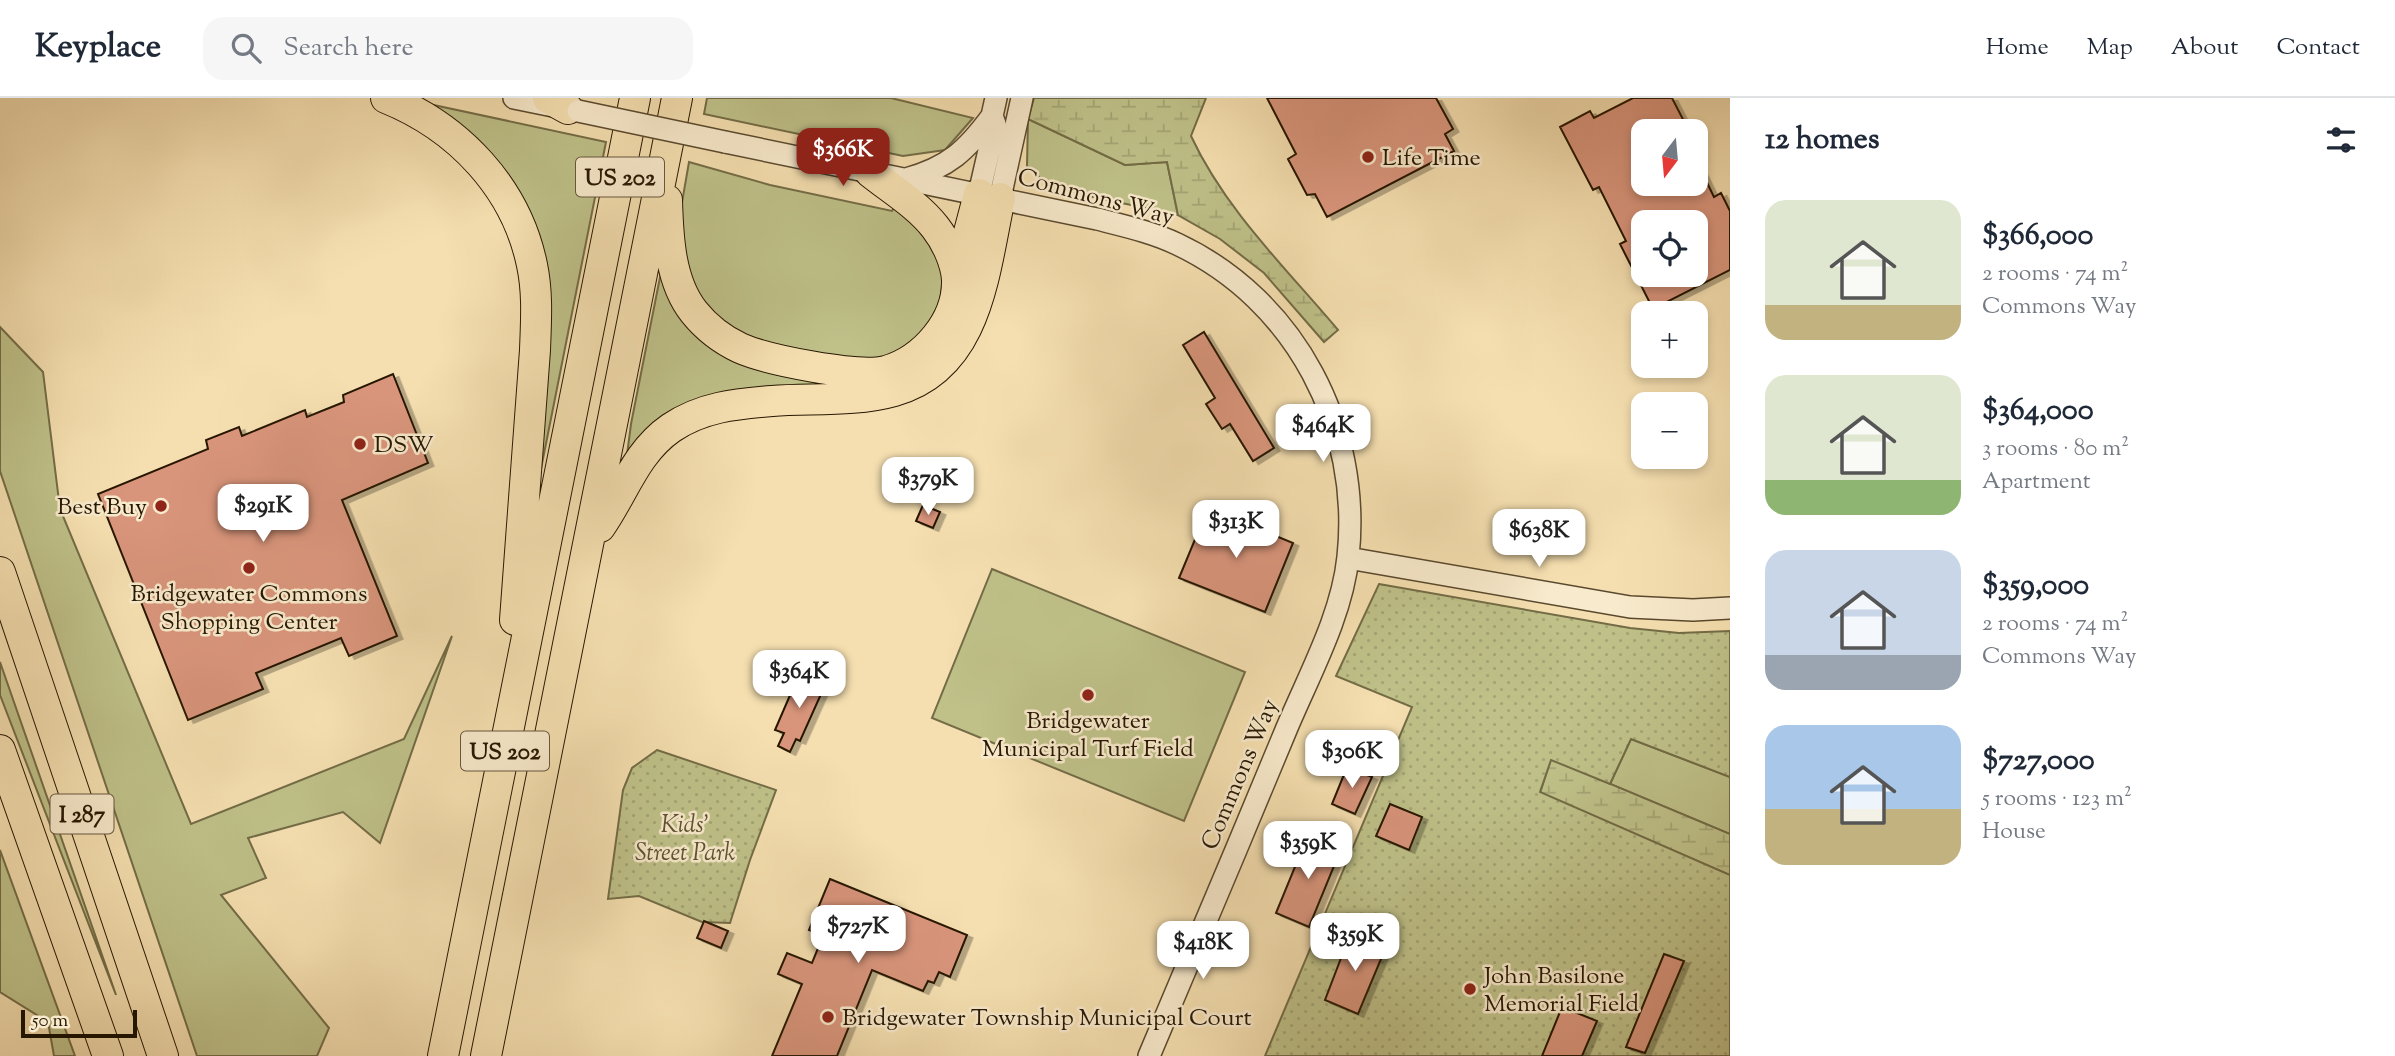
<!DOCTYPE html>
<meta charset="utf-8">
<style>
:root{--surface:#fff;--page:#f6f6f7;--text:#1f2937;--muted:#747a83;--line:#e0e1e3;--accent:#8f2418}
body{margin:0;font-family:"Sorts Mill Goudy",serif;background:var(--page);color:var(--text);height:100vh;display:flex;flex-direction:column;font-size:26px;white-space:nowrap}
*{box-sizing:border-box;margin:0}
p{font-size:23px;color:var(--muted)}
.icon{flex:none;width:38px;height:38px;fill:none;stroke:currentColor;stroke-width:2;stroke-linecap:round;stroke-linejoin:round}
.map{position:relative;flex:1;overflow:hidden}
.panel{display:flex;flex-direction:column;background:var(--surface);width:665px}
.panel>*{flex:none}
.needle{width:46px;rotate:196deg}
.controls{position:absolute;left:1631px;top:21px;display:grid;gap:14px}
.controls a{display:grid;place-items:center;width:77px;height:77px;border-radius:14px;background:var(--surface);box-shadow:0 4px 10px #0003;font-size:35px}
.scale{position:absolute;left:21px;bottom:18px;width:116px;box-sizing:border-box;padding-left:7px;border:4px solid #271702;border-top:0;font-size:19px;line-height:24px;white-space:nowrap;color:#271702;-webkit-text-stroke:5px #f8eacc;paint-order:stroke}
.price{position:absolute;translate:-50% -60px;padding:0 16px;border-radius:14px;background:#fff;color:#222;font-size:23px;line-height:46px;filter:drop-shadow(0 2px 4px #0008)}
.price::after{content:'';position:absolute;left:50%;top:42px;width:21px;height:16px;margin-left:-10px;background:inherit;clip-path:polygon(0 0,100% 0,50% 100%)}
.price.selected{background:var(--accent);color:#fff}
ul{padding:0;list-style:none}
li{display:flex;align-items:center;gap:21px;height:175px;padding:0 35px}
li span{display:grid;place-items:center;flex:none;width:196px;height:140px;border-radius:21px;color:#555}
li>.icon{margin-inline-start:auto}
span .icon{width:84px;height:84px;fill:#fffc;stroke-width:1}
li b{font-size:30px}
h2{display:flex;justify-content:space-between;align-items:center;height:84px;padding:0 35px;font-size:30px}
header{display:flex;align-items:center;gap:42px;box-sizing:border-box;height:98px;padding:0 35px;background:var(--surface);border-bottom:2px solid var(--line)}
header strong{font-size:33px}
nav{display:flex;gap:38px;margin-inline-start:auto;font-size:24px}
.search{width:490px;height:63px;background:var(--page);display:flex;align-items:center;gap:18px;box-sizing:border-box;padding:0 24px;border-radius:21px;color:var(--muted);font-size:26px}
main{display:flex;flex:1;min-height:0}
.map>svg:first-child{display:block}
</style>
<header>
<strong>Keyplace</strong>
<div class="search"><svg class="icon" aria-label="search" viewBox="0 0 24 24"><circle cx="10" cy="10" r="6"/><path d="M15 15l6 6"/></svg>Search here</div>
<nav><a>Home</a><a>Map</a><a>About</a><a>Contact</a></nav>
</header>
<main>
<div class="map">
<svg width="1730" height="958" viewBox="0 0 1730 958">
<defs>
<pattern id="wetland-marsh" width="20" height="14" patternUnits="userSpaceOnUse" patternTransform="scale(1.75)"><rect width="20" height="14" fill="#bfc189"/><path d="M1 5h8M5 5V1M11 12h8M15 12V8" fill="none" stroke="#a4a575"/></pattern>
<pattern id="park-dots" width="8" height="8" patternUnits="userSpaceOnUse" patternTransform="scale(1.75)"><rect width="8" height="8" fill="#bfc189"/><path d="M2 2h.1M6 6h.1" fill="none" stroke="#a4a575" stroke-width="1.8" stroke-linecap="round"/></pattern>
<filter id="shadow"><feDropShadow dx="5.5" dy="3" stdDeviation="0" flood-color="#0004"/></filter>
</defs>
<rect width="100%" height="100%" fill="#f5dfb0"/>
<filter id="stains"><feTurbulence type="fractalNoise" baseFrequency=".00286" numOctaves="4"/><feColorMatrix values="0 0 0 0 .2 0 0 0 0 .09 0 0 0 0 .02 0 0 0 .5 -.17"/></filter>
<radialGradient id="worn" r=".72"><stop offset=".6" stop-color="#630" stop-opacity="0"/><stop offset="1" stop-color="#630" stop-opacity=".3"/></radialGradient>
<!-- green -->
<path fill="#bfc189" stroke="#736c46" stroke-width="2" d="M707,0H891L973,20L945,52L903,58L704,16Z
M429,6L606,44L533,411L542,175Z
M1028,21L1125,67L1167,64L1178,117L1051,90L1027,68Z
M689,64L770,87L892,113L896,107L945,161L938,222L883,265L743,244L687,188L676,139Z
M664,159L683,212L874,290L735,295L627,357L631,326Z
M0,229L43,274L60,411L191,726L404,641L452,538L380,745L343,714L248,740L266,780L221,797L329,930L317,958H197L0,373Z
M992,471L1245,574L1184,723L932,620Z
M0,564L116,897L0,597Z
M1631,641L1730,679V736L1610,686Z
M0,752L75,958H54L48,924L0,894Z"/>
<!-- wetland -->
<path fill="url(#wetland-marsh)" stroke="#736c46" stroke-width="2" d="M1034,0H1206L1191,38C1226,113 1286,170 1338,232L1324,244L1264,175L1220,141L1178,117L1167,64L1125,67L1028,21Z
M1551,661L1730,736V777L1540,695Z"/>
<!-- park -->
<path fill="url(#park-dots)" stroke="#736c46" stroke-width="2" d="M1379,486L1630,530L1679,535L1730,533V679L1631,641L1610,686L1551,662L1540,694L1730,777V958H1265L1412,609L1336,578Z
M657,652L776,692L750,762L730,825L702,824L639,798L608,801L623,692L632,670Z"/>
<!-- building -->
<path fill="#d9957b" stroke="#271702" stroke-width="2" fill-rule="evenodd" filter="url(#shadow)" d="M1267,0H1436L1453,31L1445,36L1454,53L1327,119L1315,96L1307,97L1288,61L1296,56Z
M1633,0H1672L1689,33H1643V86H1696V62L1714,99L1721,95L1730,113V172L1653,211L1620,146L1626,143L1599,89L1593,92L1560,29L1590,13L1594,20ZM1643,124H1696V177H1643Z
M1204,234L1274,350L1253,363L1230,326L1222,331L1206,306L1215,300L1183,247Z
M393,276L428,365L342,402L397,538L349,558L341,540L256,575L263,591L188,622L98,396L208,351L206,342L239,329L242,338L305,312L307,319L344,304L343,297Z
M923,407L940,414L933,430L916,423Z
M1208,410L1293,445L1265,514L1179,480Z
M800,574L826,585L800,643L796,641L790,654L778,648L784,635L775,632Z
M1347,669L1372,679L1355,716L1332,706Z
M1390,706L1422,719L1409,752L1376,738Z
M1308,737L1341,751L1309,829L1276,815Z
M830,781L967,837L950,879L939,874L934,885L928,883L923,893L872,872L837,958H772L802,886L778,876L787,855L812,865L823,838L809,832Z
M704,823L728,833L721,850L697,840Z
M1351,834L1386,849L1358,916L1325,902Z
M1664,856L1684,863L1645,955L1626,949Z
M1562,909L1597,923L1582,958H1542Z"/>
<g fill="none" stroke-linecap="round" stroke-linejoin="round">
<defs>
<path id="minor" d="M514,0L563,10
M725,44L1097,121C1124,128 1152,134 1177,146C1296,202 1362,330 1348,459C1342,518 1309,577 1286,632C1241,741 1195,849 1149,958
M906,81C948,70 967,52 992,18
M979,96L995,26L992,18L996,0
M1000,100L1022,0
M1348,460L1630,509L1693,512L1730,510"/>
<path id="highway" d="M386,0C458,29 516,89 532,167C538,195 536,224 535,252L515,522
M548,0L568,11
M667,102C668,139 670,184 694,214C706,229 723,242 740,250C767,262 858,280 886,273C924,262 958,223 957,182C956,164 946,143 935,129C918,107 891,91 870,74
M957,180L979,96
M600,429C624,395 635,355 671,330C702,309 735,306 772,303C811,300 855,304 894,293C979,269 984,173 1000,100
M0,474L163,958
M0,652L108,958
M443,958L635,0
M486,958L677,0"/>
</defs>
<!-- minor casing -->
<use href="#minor" stroke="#5a492e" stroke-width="24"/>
<!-- highway casing -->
<use href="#highway" stroke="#271702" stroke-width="32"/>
<!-- minor -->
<use href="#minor" stroke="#f8eacc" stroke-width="21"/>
<!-- highway -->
<use href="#highway" stroke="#f5dfb0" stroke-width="30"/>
<defs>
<path id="minor-bridge" d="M578,13L725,44"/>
</defs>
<!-- minor-bridge casing -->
<use href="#minor-bridge" stroke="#5a492e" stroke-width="24" stroke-linecap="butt"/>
<!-- minor-bridge -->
<use href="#minor-bridge" stroke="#f8eacc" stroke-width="21"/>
</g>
<!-- markers -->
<g fill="#8f2418" stroke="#f8eacc" stroke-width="2.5">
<circle cx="1368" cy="59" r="7"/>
<circle cx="360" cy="346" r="7"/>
<circle cx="161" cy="408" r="7"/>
<circle cx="249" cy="470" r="7"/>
<circle cx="1088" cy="597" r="7"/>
<circle cx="1470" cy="891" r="7"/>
<circle cx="828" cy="919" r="7"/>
</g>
<g text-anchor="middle" stroke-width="5" stroke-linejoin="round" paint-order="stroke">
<!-- shield labels -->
<g fill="#f8eacc" stroke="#66563f" stroke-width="2">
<rect x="576" y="59.5" width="88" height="39" rx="5"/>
<rect x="461" y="633.5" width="88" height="39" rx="5"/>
<rect x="50.5" y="696.5" width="63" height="39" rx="5"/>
</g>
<g font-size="23" font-weight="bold" fill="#271702">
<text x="620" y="87">US 202</text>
<text x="505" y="661">US 202</text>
<text x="82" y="724">I 287</text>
</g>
<!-- poi labels -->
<g font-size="24" fill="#271702" stroke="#f8eacc" text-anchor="start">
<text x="1382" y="67">Life Time</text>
<text x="374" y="354">DSW</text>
<text x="147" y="416" text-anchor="end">Best Buy</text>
<text x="249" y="503" text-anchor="middle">Bridgewater Commons<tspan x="249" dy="28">Shopping Center</tspan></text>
<text x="1088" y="630" text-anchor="middle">Bridgewater<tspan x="1088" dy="28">Municipal Turf Field</tspan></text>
<text x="1484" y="885">John Basilone<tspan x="1484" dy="28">Memorial Field</tspan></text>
<text x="842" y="927">Bridgewater Township Municipal Court</text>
</g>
<!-- street labels -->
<g font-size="24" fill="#271702" stroke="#f8eacc">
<text transform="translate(1096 98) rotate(15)" y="8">Commons Way</text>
<text transform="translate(1239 676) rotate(-67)" y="8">Commons Way</text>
</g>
<!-- park labels -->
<g font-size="24" font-style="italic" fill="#5c5231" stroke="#f8eacc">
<text x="685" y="734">Kids'<tspan x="685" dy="28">Street Park</tspan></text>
</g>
</g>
<rect width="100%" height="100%" filter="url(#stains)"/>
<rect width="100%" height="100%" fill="url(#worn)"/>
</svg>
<div class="controls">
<a><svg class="needle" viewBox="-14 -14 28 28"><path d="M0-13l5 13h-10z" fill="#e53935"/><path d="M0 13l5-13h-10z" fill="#747a83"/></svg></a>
<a><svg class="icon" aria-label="locate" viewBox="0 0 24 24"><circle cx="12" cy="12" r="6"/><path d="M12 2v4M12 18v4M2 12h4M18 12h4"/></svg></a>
<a>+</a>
<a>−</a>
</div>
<div class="scale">50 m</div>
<b class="price selected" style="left:843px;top:90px">$366K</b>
<b class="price" style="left:1323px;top:366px">$464K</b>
<b class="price" style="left:928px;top:419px">$379K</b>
<b class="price" style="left:263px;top:446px">$291K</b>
<b class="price" style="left:1236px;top:462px">$313K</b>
<b class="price" style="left:1539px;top:471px">$638K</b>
<b class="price" style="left:799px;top:612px">$364K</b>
<b class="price" style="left:1352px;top:692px">$306K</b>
<b class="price" style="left:1308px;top:783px">$359K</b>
<b class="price" style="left:858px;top:867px">$727K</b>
<b class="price" style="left:1355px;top:875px">$359K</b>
<b class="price" style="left:1203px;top:883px">$418K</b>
</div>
<section class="panel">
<h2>12 homes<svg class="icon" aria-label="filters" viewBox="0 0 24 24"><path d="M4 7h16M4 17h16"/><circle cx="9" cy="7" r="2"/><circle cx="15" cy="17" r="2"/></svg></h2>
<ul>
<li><span style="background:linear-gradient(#dfe7d0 75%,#c2b280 0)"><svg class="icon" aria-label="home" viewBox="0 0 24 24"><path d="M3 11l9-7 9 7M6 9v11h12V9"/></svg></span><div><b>$366,000</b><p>2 rooms · 74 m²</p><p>Commons Way</p></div></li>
<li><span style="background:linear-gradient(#dfe7d0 75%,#8fb573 0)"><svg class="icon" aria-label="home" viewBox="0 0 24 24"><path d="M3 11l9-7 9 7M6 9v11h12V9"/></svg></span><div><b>$364,000</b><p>3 rooms · 80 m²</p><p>Apartment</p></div></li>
<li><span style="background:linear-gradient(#c9d6e8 75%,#9aa5b1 0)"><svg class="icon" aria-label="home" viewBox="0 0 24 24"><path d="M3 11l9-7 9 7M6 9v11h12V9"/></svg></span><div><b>$359,000</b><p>2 rooms · 74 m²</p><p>Commons Way</p></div></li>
<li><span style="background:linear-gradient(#a9c7e8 60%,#c2b280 0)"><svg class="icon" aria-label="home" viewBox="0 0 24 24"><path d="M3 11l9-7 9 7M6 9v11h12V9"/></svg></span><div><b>$727,000</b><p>5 rooms · 123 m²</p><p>House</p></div></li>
</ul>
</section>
</main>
